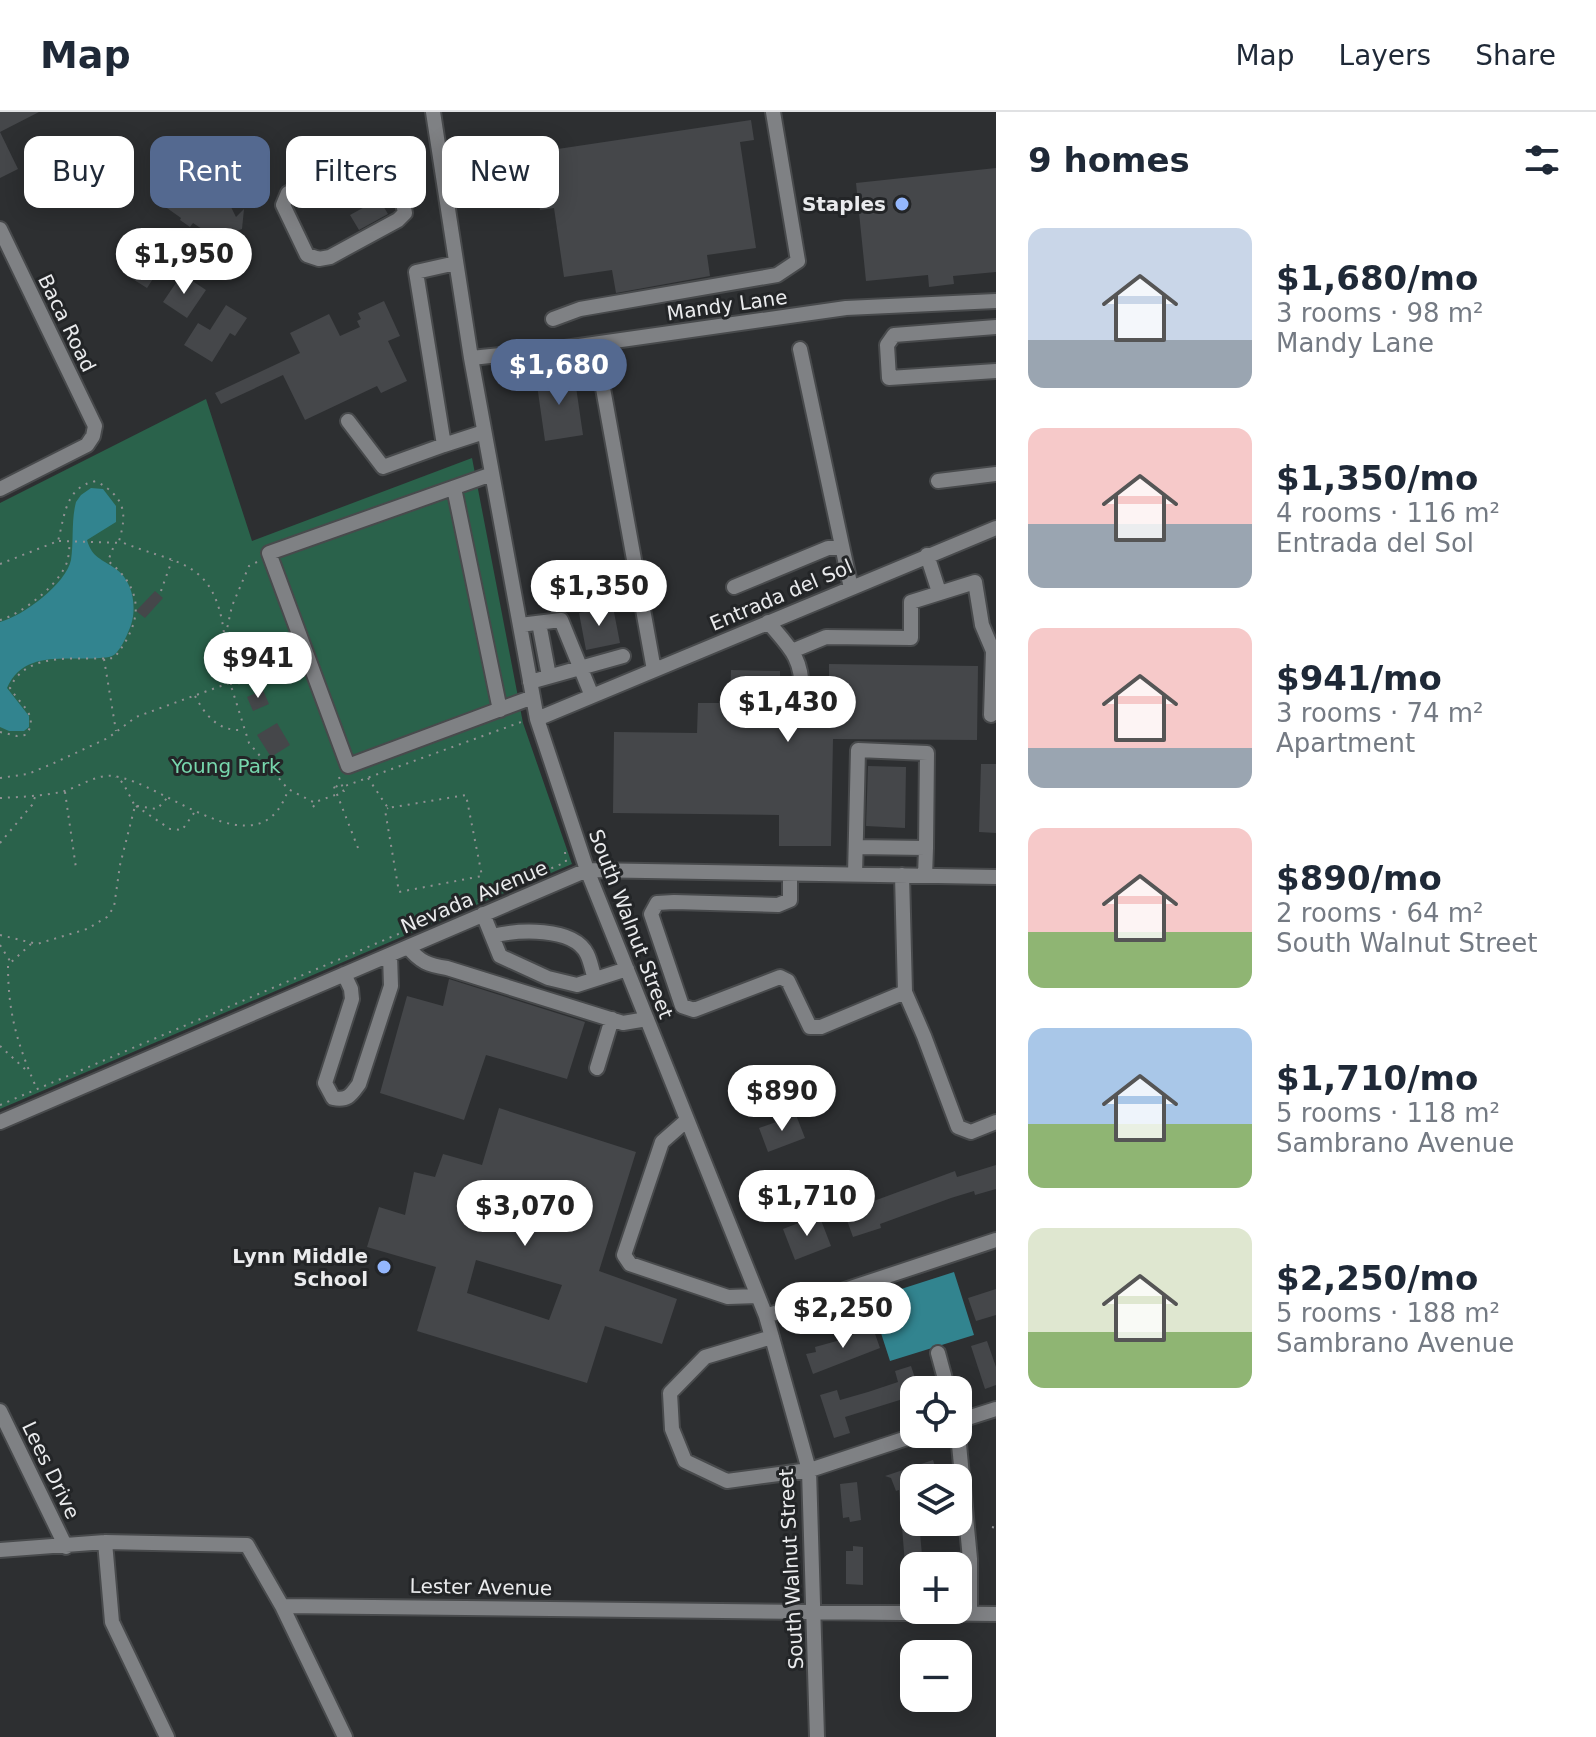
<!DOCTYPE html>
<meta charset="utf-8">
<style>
:root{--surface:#fff;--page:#f2f2f3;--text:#1f2937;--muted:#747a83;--line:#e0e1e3;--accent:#546990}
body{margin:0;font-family:"DejaVu Sans",sans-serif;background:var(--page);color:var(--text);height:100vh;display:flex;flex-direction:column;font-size:30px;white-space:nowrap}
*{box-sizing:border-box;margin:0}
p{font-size:26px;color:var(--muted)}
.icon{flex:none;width:44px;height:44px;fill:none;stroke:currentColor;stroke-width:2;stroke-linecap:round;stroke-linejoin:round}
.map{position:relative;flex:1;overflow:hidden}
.details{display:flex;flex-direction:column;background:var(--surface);width:600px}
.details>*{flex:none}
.banner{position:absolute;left:24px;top:24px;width:760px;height:72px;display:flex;gap:16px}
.tools{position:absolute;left:900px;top:1264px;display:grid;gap:16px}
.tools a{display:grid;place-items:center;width:72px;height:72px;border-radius:16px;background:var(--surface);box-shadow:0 4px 20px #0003;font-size:40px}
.price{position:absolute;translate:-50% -68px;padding:0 18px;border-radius:28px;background:#fff;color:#222;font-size:26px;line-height:52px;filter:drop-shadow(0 2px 4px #0008)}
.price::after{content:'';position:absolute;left:50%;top:48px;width:24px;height:18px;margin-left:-12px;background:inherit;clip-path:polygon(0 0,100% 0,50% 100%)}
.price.on{background:var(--accent);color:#fff}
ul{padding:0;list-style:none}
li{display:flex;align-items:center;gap:24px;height:200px;padding:0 32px}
li span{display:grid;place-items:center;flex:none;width:224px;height:160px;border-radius:16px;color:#555}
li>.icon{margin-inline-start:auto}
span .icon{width:96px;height:96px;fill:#fffc;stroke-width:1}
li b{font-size:34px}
h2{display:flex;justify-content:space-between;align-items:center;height:96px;padding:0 32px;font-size:34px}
.pill{padding:0 28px;border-radius:16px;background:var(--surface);box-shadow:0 4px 20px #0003;font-size:28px;line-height:72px}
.pill.on{background:var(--accent);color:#fff}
header{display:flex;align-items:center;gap:48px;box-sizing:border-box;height:112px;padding:0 40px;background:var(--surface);border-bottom:2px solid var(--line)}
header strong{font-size:38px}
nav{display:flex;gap:44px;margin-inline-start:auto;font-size:28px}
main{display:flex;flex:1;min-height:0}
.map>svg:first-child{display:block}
</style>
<header>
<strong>Map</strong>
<nav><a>Map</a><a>Layers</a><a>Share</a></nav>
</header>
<main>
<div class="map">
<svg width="996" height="1625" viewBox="0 0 996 1625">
<rect width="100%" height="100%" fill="#2d2f31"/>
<!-- green -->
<path fill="#2a624b" d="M206,287L252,429L472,346L523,611L572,752L0,997V391Z"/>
<!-- water -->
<path fill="#32848f" d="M91,376L103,377L116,394V410L87,428C92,446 102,447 116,457C133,469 137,495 131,513C128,521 120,541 112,544C108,546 104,545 100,546C67,549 24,537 7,576L29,604V615L24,619H9L0,615V510C23,504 66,472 71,448C74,429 71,409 76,390L81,383Z
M954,1160L974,1223L890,1249L870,1187Z"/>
<!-- building -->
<path fill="#45474a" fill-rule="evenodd" d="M0,0H39L0,20L18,57L0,66Z
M751,8L754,28L740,30L756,136L707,143L710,164L616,181L612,158L564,165L554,96L540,98L531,41Z
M251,27L257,50L229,58L222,35Z
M170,55L190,68L185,74L221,96L230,93L236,105L244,97L242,117L229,122L230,126L220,134L218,129L209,127L208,121L193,111L190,115L180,108L181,106L150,84Z
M996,56V160L953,164L954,172L929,175L928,163L866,169L856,71Z
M379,87L388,102L359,118L350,103Z
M140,133L164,150L147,176L131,166L127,155Z
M182,162L206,178L187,206L163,190Z
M384,189L400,224L388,229L407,269L381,281L377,274L305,308L283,263L221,292L215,281L300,241L290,221L329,202L340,224L360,215L357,209L361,207L358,201Z
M226,193L247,206L235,224L230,221L212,250L184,233L198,211L210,218Z
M574,261L583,323L545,329L536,266Z
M155,479L163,486L145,506L136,499Z
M613,495L620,531L586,538L579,501Z
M829,552L978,554L977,628L833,627L831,734H779V703L613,701L614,620L697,621L698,591H730L731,558L780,559V592H829Z
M263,578L269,592L253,599L247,585Z
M277,611L290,633L271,645L257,623Z
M981,652H996V721L979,720Z
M868,654L906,655L905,716L866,714Z
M449,867L585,910L567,967L486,943L464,1008L380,981L407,884L443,894Z
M499,996L636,1040L599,1159L677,1187L662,1232L605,1214L587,1271L417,1219L436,1155L367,1135L379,1095L405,1103L414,1060L435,1065L443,1042L482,1053ZM476,1148L562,1173L549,1208L467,1181Z
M796,1003L805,1026L768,1040L759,1016Z
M996,1053V1077L975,1083L974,1079L951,1086L880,1112L881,1116L853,1125L844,1100L955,1059L957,1065Z
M819,1103L831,1134L795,1148L783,1117Z
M996,1177V1203L976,1209L968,1186Z
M864,1216L865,1219L873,1216L880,1236L813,1262L806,1242L816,1240L815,1235L844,1227L854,1222L853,1219Z
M987,1229L996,1255V1273L985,1277L971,1234Z
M911,1254L919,1278H914V1313H912L903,1287L845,1305L850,1321L834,1326L820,1283L837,1278L840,1288L868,1280L898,1270L895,1259Z
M933,1348L939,1366H914V1410H919L923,1454H914V1470H902V1452H905L899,1378L896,1379L891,1366L885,1364Z
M857,1370L861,1408L850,1410L849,1405L843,1406L840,1372Z
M853,1434L863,1435V1473L846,1472V1439H853Z"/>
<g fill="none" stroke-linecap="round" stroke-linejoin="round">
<defs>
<path id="minor" d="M433,0L471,246L537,607L587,758L766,1204L809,1358L817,1625
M316,71L288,81L283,93L307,143L319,147L330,145L398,108L405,101L394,46
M0,117L95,314L93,324L87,333L0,377
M553,207L580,197L777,163L798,149L773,0
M996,215L894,223L887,233L889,266L996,259
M595,232L654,558
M800,237L851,476
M471,246L558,237L846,196L996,189
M348,309L383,355L444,333L416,160L456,151
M444,333L484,320
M492,362L269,441L348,654L533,585
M938,369L996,362
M454,376L500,598
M927,443L939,480
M734,475L828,436H841
M768,510C790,536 802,545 802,580
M539,511L549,564
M520,513L561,508L592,584
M792,539L826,525L911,526V490L975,470L982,513L993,539L991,603
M530,570L623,544
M537,607L996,416
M856,735L926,736L925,764
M790,762V788L778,793L674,790L657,791L651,802L682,894L694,898L780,865L788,869L810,915H821L905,880
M855,763L858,638L927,641L926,736
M902,763L905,880L924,924L958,1015L971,1020L996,1010
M483,802L500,844L548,866L577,873L627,857
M492,824C517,818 573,814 587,842C591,850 592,859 595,867
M408,835C420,850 428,853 447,856L623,911L647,907
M344,862L351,877L352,887L325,971L333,986C348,989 351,983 359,972L391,874L390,843
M597,956L612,907
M687,1008L662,1030L624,1143L630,1152L728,1185L758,1184
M0,1010L587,758L996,765
M766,1204L996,1128
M772,1225L705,1245L670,1281L672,1317L685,1349L727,1369L809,1358
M938,1241L948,1278
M0,1299L66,1435
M958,1309L996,1297
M958,1322L970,1447V1501
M807,1359L919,1322
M105,1430L112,1510L167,1625
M0,1438L105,1430L247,1433L282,1494L996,1502
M282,1494L345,1625"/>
</defs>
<!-- minor casing -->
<use href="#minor" stroke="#484a4c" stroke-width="18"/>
<!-- path -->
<path stroke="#909193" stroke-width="2" stroke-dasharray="2 6" stroke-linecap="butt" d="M59,429L121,431
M257,450L249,454L232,494L225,526L227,561L249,631L288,677L317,692
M0,452L58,429C65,403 65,375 96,369C124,385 128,399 119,429C175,453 214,445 224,521
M161,479L172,448
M0,508C22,502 60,472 67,450C69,444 69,437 70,430
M104,547L116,619
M230,572L299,566
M195,584C205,603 218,619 241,618
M0,620L17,624L26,623C40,603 20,593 10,576C27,537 81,549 114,546C143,510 145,478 108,449L115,431
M339,665L344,679
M0,666L28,662L54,651L108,626L136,605L229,571
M368,666L388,696L466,683L482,764L399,780L385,698L388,696
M65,680L76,756
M0,686C20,685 41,684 61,680C78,676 95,662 113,664C165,670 259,763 288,678
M136,694L170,717L182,718L194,701
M137,694L157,697L168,685
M313,695L318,689L335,683
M0,731L32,693L35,685
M358,736L333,672L344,679L345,674L524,609
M0,823L37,832L87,817L107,805L114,795L120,753L135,694L123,671L116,665
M31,832L8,853C8,901 17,931 36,975
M0,833L10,849
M0,934L26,958
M0,993L566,750L565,740
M992,1415L996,1416"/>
<!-- minor -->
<use href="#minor" stroke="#7f8184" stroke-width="14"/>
</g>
<!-- markers -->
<g fill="#94b7fd" stroke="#232527" stroke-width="3">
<circle cx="902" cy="92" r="8"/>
<circle cx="384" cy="1155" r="8"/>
</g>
<g text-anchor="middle" stroke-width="6" stroke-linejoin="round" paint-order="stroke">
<!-- poi labels -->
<g font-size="20" font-weight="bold" fill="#eaebed" stroke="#232527" text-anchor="end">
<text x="886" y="99">Staples</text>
<text x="368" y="1151">Lynn Middle<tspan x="368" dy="23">School</tspan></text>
</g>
<!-- street labels -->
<g font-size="20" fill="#eaebed" stroke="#232527">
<text transform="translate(727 193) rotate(-8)" y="7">Mandy Lane</text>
<text transform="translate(67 211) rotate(64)" y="7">Baca Road</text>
<text transform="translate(781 483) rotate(-23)" y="7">Entrada del Sol</text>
<text transform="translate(474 785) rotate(-23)" y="7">Nevada Avenue</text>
<text transform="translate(631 812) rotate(69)" y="7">South Walnut Street</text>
<text transform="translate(51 1358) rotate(64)" y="7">Lees Drive</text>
<text transform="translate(791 1457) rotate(-93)" y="7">South Walnut Street</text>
<text transform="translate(481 1475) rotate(1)" y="7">Lester Avenue</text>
</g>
<!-- park labels -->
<g font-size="20" fill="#77d7ad" stroke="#232527">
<text x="226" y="661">Young Park</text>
</g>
</g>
</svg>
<div class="tools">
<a><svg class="icon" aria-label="locate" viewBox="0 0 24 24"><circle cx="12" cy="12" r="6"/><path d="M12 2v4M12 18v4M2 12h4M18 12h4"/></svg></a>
<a><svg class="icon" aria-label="layers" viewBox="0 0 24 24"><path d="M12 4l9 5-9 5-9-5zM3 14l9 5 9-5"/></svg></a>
<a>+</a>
<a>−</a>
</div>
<b class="price" style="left:184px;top:184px">$1,950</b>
<b class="price on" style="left:559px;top:295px">$1,680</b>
<b class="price" style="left:599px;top:516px">$1,350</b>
<b class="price" style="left:258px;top:588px">$941</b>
<b class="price" style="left:788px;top:632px">$1,430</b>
<b class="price" style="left:782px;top:1021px">$890</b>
<b class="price" style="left:807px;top:1126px">$1,710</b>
<b class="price" style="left:525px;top:1136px">$3,070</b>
<b class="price" style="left:843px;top:1238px">$2,250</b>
<div class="banner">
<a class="pill">Buy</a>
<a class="pill on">Rent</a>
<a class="pill">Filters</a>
<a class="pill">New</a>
</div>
</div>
<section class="details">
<h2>9 homes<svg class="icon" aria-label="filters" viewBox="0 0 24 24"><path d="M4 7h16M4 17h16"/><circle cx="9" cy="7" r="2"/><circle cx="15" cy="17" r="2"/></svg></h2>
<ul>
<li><span style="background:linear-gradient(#c9d6e8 70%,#9aa5b1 0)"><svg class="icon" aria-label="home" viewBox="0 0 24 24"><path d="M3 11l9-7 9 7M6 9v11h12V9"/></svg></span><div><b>$1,680/mo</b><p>3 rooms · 98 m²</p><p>Mandy Lane</p></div></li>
<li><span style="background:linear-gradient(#f6c9c9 60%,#9aa5b1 0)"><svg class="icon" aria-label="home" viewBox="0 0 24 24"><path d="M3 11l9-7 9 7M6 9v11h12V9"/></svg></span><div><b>$1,350/mo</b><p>4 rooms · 116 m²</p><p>Entrada del Sol</p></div></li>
<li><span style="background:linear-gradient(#f6c9c9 75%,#9aa5b1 0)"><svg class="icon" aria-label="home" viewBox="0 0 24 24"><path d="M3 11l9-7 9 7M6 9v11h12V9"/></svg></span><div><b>$941/mo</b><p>3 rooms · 74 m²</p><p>Apartment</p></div></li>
<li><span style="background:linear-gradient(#f6c9c9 65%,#8fb573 0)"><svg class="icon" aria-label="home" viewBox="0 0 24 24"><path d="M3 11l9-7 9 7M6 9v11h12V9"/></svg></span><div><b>$890/mo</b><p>2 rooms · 64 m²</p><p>South Walnut Street</p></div></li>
<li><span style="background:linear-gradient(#a9c7e8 60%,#8fb573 0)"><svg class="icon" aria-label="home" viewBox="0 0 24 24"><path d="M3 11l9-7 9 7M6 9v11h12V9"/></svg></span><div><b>$1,710/mo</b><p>5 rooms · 118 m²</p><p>Sambrano Avenue</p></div></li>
<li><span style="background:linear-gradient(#dfe7d0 65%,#8fb573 0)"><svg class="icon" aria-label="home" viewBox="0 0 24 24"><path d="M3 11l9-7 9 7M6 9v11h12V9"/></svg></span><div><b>$2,250/mo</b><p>5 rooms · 188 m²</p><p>Sambrano Avenue</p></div></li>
</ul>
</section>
</main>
